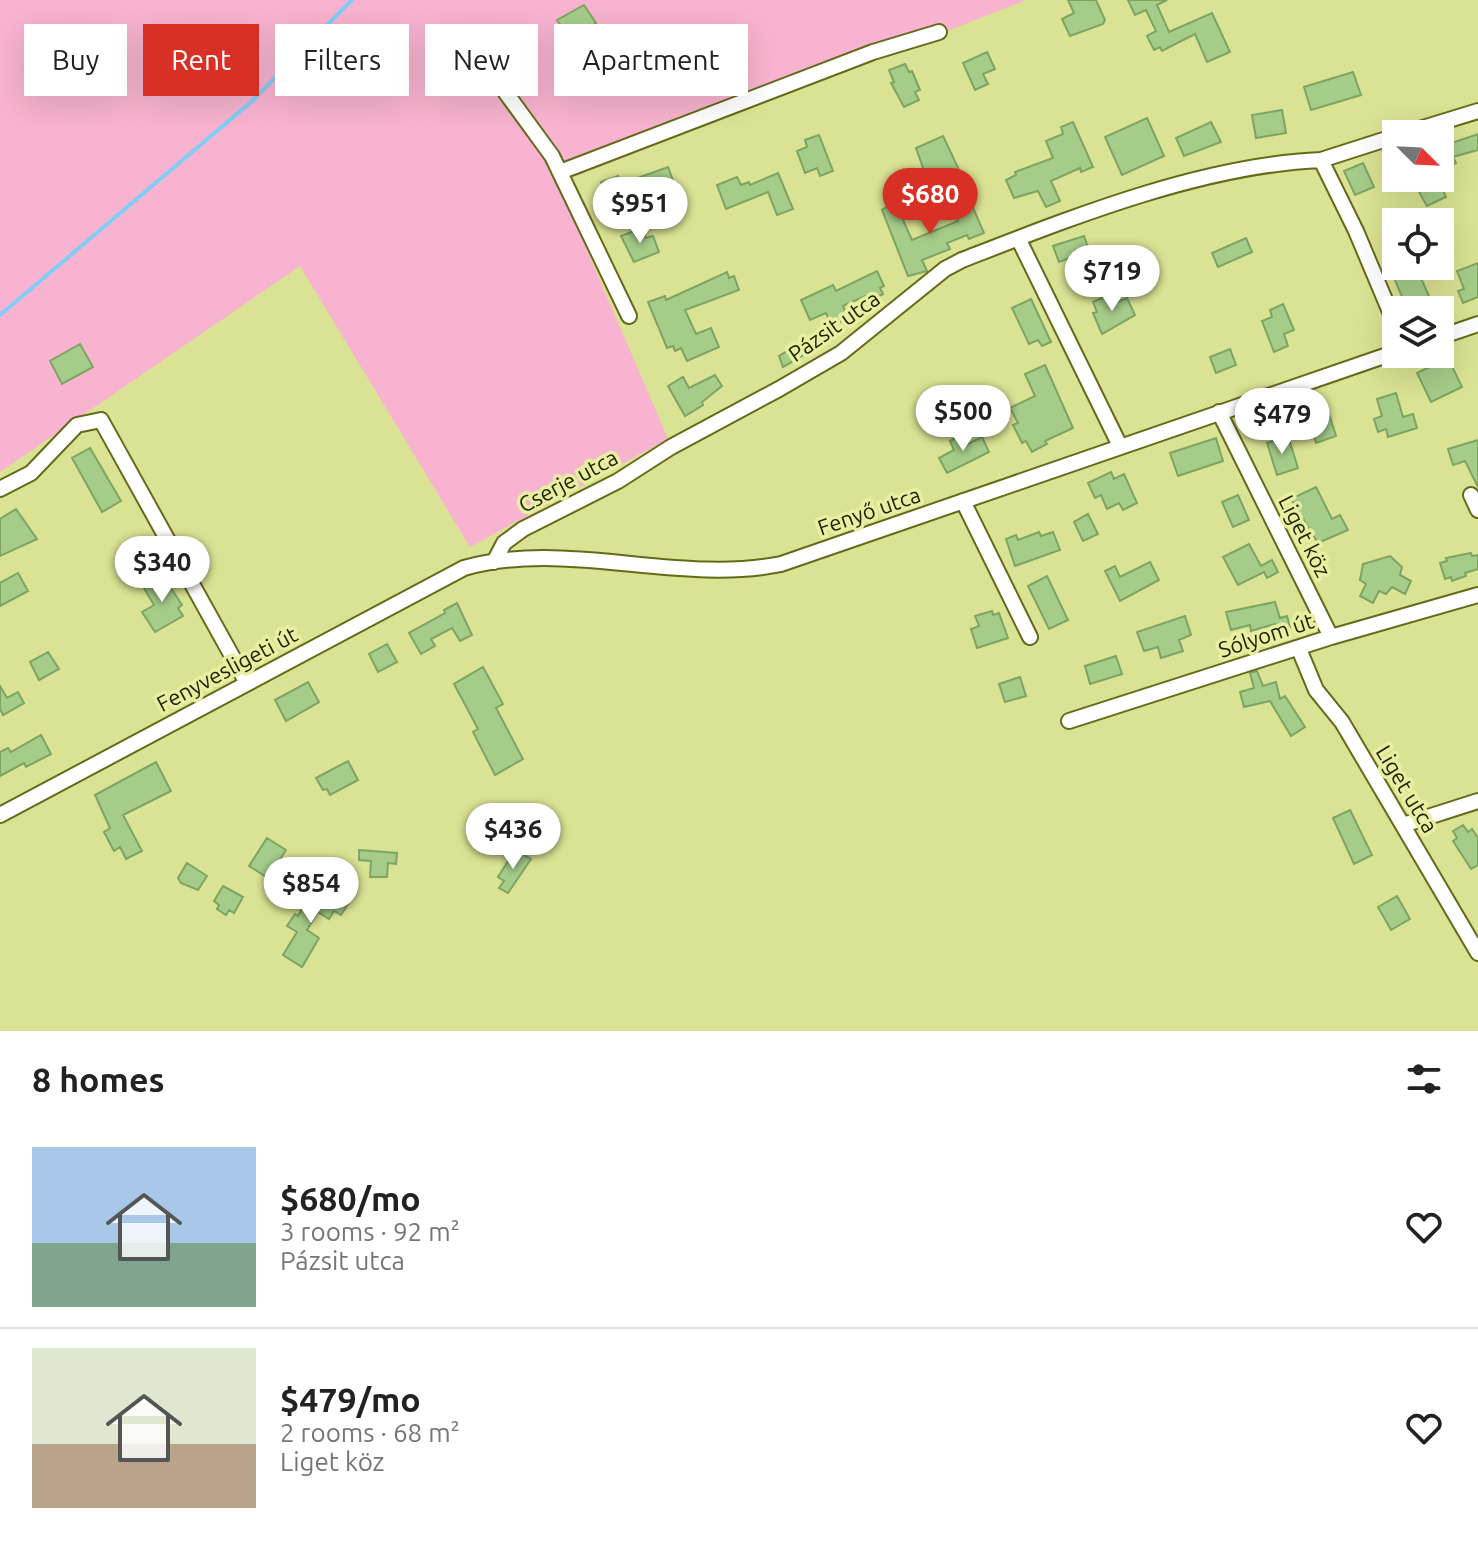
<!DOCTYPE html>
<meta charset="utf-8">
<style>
:root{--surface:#fff;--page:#f2f2f2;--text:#222;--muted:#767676;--line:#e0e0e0;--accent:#d93025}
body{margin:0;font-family:Ubuntu,sans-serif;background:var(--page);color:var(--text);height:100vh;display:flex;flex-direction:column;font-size:30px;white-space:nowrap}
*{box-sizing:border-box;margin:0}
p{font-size:26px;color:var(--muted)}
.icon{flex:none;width:44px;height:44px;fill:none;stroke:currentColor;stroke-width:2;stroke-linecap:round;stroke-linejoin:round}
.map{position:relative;height:1031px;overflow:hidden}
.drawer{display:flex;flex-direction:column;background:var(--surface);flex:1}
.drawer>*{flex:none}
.hud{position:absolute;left:24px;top:24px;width:800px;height:72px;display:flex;gap:16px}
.needle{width:52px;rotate:114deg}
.fabs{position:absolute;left:1382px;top:120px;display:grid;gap:16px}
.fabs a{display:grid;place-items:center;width:72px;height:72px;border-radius:0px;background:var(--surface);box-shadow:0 8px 32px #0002;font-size:40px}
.price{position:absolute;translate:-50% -68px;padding:0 18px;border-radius:28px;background:#fff;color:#222;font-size:26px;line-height:52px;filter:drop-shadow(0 2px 4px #0008)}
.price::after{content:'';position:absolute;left:50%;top:48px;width:24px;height:18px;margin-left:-12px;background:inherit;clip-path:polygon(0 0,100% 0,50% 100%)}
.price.on{background:var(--accent);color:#fff}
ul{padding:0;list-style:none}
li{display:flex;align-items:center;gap:24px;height:200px;padding:0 32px}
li+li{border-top:2px solid var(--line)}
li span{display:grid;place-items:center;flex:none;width:224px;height:160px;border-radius:0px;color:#555}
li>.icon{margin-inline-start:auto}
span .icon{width:96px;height:96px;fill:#fffc;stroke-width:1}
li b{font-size:34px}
h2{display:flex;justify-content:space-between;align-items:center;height:96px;padding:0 32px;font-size:34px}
.pill{padding:0 28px;border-radius:0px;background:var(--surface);box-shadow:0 8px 32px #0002;font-size:28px;line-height:72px}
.pill.on{background:var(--accent);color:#fff}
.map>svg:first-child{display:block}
</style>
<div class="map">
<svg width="1478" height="1031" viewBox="0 0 1478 1031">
<rect width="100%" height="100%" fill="#dae293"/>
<!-- green -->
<path fill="#f7b3cf" d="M0,0H1026L558,183L668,439L470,547L300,266L0,472Z"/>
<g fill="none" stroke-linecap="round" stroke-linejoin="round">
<!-- stream -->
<path stroke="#81cdf6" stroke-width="4" d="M0,315L251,102L352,0"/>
</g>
<!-- building -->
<path fill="#a5cc89" stroke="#7ea462" stroke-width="2" d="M1068,0H1096L1105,20L1103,24L1070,36L1062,19L1074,13Z
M1128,0H1167L1157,5L1169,32L1212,13L1230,52L1207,62L1195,34L1162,51L1160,47L1154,50L1147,36L1156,31L1146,10L1135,15Z
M584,5L596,23L571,40L557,20Z
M987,52L995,69L983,74L988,84L975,90L963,63Z
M905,64L909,72L912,71L920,90L915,92L919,100L904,107L891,83L894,82L889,70Z
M1353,72L1361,95L1311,110L1304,87Z
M1282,110L1286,133L1256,138L1252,115Z
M1147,118L1164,156L1122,175L1105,137Z
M1073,122L1093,167L1081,172L1080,168L1051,181L1060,201L1046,207L1038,191L1014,198L1006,180L1016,175L1015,172L1053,158L1046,141L1063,134L1061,127Z
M1211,122L1221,142L1184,156L1176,138Z
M1478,134V150L1453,157L1456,163L1440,170V147Z
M819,135L833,171L820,176L817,168L805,173L797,151L807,147L805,140Z
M943,136L960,172L929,185L916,148Z
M1363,163L1374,187L1355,195L1344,171Z
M668,167L675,186L611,210L601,182L618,176L621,184Z
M778,173L793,209L777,215L768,192L726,209L717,185L737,177L741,185L749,182L750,185Z
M1411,178H1438L1446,197L1427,206Z
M970,201L984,233L969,239L967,235L947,243L950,249L922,260L927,271L908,276L882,210L895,202L912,240L958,221L952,208Z
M642,228L646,238L653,236L659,252L634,262L621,236Z
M1084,236L1094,264L1099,263L1103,274L1085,280L1076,256L1059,262L1053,246Z
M1246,238L1252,252L1218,267L1212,253Z
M1478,263V297L1463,303L1458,291L1464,289L1457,271Z
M1416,267L1429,296L1406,306L1394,278Z
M877,271L884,286L880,288L883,294L870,301L867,295L843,306L848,318L832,326L826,313L810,320L801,300L833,285L836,291Z
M727,272L729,278L734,276L739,290L685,310L696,334L711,328L719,347L687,361L681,348L675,351L673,346L667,348L648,302L665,296L666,300Z
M1108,295L1113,304L1127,298L1135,315L1102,334L1093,313L1097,312L1093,302Z
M1031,299L1051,342L1042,346L1038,340L1029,344L1012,308Z
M1283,304L1294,330L1284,334L1288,346L1274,352L1262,321L1272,317L1270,310Z
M802,342L809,352L783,367L779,356Z
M80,344L93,367L62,384L50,361Z
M1230,349L1236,365L1216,373L1210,357Z
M1448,358L1462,387L1431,402L1417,373Z
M1045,365L1073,428L1045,441L1047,444L1032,452L1026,441L1022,443L1013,425L1018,423L1010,408L1035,396L1025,374Z
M715,375L722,386L702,402L703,405L685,416L668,386L683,377L689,388Z
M1396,393L1403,417L1413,414L1417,428L1388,437L1386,429L1378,432L1374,419L1382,416L1377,399Z
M1325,402L1336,436L1316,443L1305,408Z
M964,434L968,444L982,437L989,452L947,473L939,458L954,450L950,441Z
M1288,436L1298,468L1277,475L1267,443Z
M1216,438L1223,461L1178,476L1170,453Z
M1478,440V487L1465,461L1453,465L1448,449Z
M90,448L121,501L102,512L72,458Z
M1111,472L1114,479L1124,474L1137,503L1123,510L1119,503L1107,509L1101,495L1095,498L1088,483Z
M1316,487L1332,519L1340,515L1348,530L1318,543L1291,499Z
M1238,495L1249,520L1233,527L1222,502Z
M16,509L37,539L0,556V519Z
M1088,514L1098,534L1083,541L1074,522Z
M1039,532L1041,536L1053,532L1060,550L1015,566L1006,539L1016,535L1018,540Z
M1249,544L1261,566L1272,560L1278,572L1267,578L1264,572L1238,585L1223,557Z
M1471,553L1472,556L1478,555V569L1465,573L1466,576L1452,581L1451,577L1445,579L1440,563L1447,561L1446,558Z
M1390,556L1402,567L1400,575L1411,581L1405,594L1392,587L1386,594L1379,591L1373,603L1360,596L1366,584L1360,580L1363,564Z
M1150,562L1159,580L1120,601L1105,571L1115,566L1120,577Z
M18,573L28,591L0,606V583Z
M162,574L182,605L178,608L183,616L155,632L142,612L154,605L142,585Z
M1047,576L1068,620L1049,629L1028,586Z
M1275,602L1280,618L1287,616L1290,627L1277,630L1275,624L1251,631L1250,625L1231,630L1226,612Z
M457,603L472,635L460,641L452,628L431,639L435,646L421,654L409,633L445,613L444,610Z
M992,611L993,615L999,613L1008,638L977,648L971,629L979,626L975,616Z
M1185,616L1191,635L1179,640L1183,651L1161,658L1158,647L1144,651L1137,632Z
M387,644L397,662L378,672L369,654Z
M48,652L59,669L39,680L30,662Z
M1116,656L1122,674L1090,684L1085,666Z
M483,667L503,704L496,708L523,759L495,775L473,732L478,729L454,684Z
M1257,671L1263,686L1276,682L1280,699L1285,696L1305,727L1291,736L1270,701L1244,707L1240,692L1254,688L1250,673Z
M1020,677L1026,696L1005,702L999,684Z
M308,682L319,702L286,721L275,700Z
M0,686L7,698L18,692L24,703L3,715L0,709Z
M41,735L51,754L26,767L24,763L0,776V752L8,748L11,752Z
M348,761L358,780L330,795L327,789L323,790L316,778Z
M156,762L171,791L123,815L142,851L126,859L120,847L114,851L104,832L110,828L95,795Z
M1350,810L1372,855L1354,864L1333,818Z
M1463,825L1468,832L1472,829L1478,838V865L1471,869L1453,841L1457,838L1453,831Z
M267,838L286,850L268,878L249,866Z
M359,850L397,853L396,864L388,863L387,877H370L371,861L359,860Z
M521,853L531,859L508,893L499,888L504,881L498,877L512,855L517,859Z
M187,863L207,876L198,890L181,883L178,878Z
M223,886L243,897L234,913L229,910L226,915L217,909L219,905L214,901Z
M326,890L348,904L341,915L334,911L329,919L318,912L307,930L319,938L302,967L283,955L297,932L287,926L295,914L298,916L312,891L322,897Z
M1397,896L1410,919L1391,930L1378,907Z"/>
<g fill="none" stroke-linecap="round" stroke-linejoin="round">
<defs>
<path id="minor" d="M506,93L552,156L629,316
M1403,134L1478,111
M1396,136L1321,160L1356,231L1396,326
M560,172L873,52L939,32
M1019,240L1120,446
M1440,337L1478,324
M1219,412L1331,637
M0,489L31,473L77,425L101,420L247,683
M1471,495L1478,510
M963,501L1030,637
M494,562L504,543L523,529L618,481L671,447L779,389L841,353L945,269L962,260C1073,217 1202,165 1321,160
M1299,649L1316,690L1342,722L1478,953
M1069,721L1331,637L1478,595
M0,815L464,568C563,539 679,585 781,564L1396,352
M1403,825L1478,801"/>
</defs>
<!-- minor casing -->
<use href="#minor" stroke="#656a19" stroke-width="18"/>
<!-- minor -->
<use href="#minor" stroke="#fff" stroke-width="14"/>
</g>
<g text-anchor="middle" stroke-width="7" stroke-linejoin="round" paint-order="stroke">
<!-- street labels -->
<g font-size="22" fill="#1e2001" stroke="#e8efa0">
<text transform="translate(834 326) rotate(-35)" y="8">Pázsit utca</text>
<text transform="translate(568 481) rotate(-28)" y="8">Cserje utca</text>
<text transform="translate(869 511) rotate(-19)" y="8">Fenyő utca</text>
<text transform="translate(1305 536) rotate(63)" y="8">Liget köz</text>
<text transform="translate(1266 635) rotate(-18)" y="8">Sólyom út</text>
<text transform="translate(227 669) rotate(-28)" y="8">Fenyvesligeti út</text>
<text transform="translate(1407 789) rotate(59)" y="8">Liget utca</text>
</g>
</g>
</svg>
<div class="fabs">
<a><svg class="needle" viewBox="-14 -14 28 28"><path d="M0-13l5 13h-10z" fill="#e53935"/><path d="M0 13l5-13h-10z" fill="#767676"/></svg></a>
<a><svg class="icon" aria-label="locate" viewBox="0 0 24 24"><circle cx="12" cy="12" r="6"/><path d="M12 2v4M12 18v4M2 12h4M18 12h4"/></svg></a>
<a><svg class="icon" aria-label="layers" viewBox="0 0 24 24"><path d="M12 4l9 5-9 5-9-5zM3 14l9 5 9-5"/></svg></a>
</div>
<b class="price on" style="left:930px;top:236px">$680</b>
<b class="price" style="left:640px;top:245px">$951</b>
<b class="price" style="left:1112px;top:313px">$719</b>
<b class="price" style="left:963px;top:453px">$500</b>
<b class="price" style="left:1282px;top:456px">$479</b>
<b class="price" style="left:162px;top:604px">$340</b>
<b class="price" style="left:513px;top:871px">$436</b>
<b class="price" style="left:311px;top:925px">$854</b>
<div class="hud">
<a class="pill">Buy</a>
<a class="pill on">Rent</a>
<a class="pill">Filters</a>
<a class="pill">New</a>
<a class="pill">Apartment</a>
</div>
</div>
<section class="drawer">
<h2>8 homes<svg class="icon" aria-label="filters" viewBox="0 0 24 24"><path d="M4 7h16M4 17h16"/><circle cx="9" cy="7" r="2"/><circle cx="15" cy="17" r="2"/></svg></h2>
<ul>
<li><span style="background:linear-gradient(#a9c7e8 60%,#7fa58c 0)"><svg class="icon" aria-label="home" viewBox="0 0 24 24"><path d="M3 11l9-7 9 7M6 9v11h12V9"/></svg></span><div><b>$680/mo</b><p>3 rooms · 92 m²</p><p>Pázsit utca</p></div><svg class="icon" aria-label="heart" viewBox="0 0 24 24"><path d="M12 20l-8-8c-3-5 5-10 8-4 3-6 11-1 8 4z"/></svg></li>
<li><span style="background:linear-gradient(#dfe7d0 60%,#b9a48a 0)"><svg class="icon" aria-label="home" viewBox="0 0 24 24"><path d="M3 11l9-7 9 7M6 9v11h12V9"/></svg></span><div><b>$479/mo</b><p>2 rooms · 68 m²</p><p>Liget köz</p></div><svg class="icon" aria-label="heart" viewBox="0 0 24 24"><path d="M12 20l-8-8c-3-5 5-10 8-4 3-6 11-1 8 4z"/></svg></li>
</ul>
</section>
